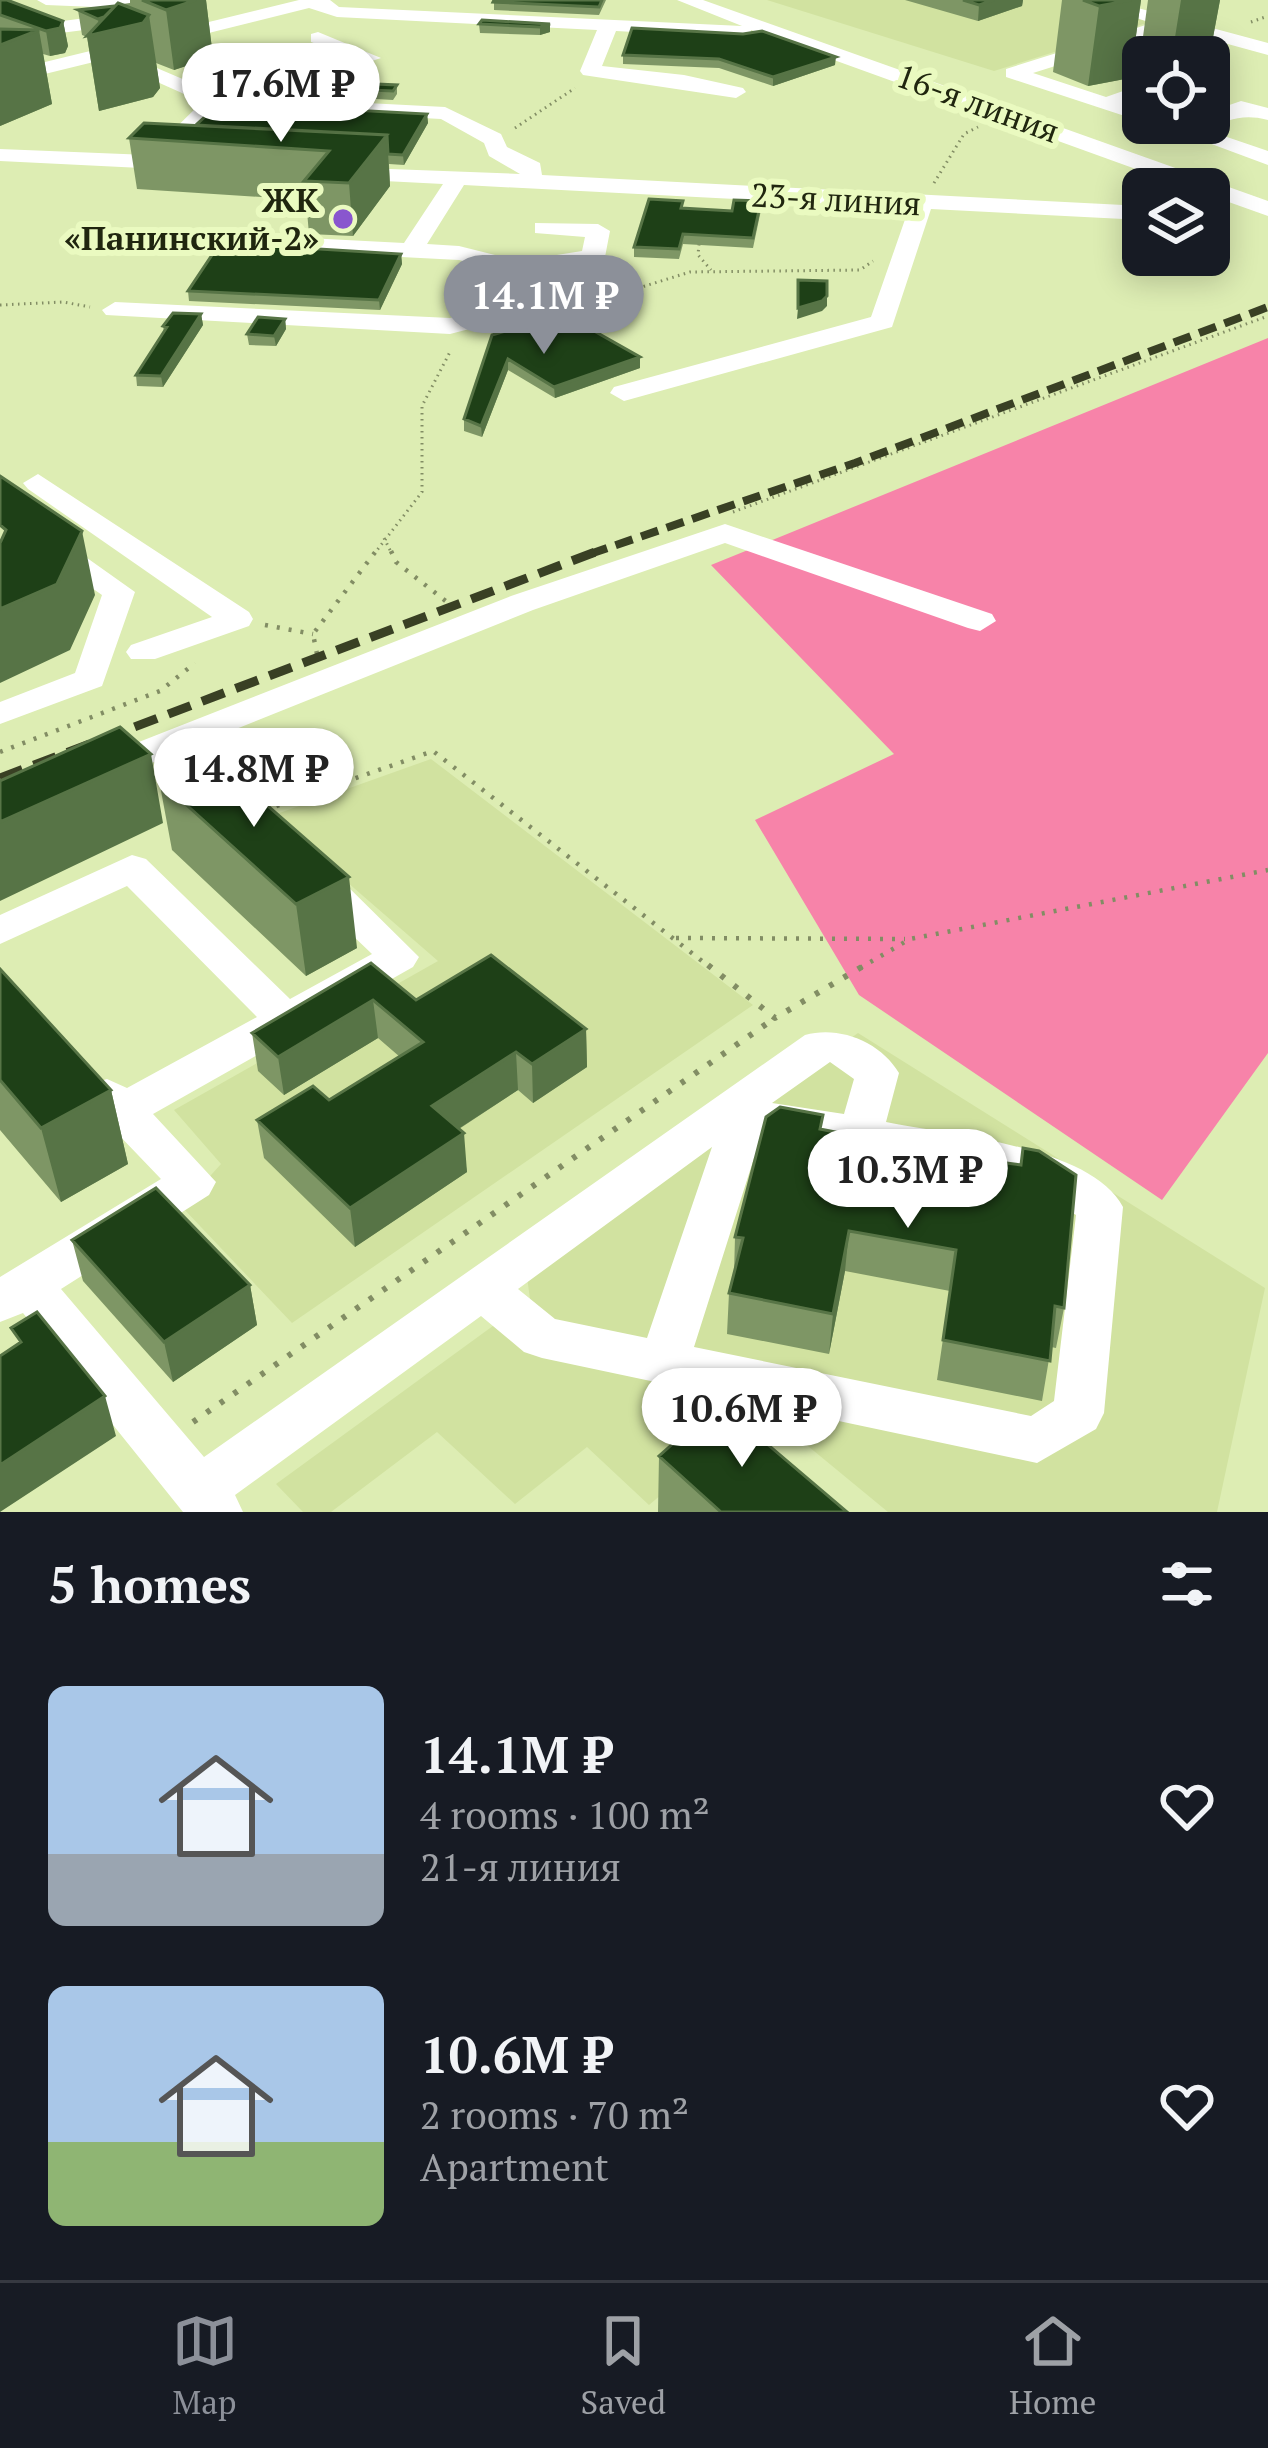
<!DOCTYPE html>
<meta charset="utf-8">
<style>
:root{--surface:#171b24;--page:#242831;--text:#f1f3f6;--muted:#9ea1a6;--line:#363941;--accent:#8c9099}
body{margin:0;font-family:"PT Serif",serif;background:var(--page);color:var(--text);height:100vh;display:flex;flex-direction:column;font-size:45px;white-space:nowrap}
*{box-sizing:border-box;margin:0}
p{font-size:39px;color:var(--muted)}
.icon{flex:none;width:66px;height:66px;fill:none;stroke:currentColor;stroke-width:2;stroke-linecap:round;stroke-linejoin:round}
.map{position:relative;height:1512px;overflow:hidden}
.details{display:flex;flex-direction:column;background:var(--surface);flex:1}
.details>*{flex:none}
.buttons{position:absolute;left:1122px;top:36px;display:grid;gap:24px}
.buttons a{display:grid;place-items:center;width:108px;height:108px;border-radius:18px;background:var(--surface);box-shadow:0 6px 30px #0003;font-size:60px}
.price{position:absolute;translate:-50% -102px;padding:0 27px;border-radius:42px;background:#fff;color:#222;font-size:39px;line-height:78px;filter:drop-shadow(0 3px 6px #0008)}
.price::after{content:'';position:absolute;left:50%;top:72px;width:36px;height:27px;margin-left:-18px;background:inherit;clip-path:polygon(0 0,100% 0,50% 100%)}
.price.selected{background:var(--accent);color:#fff}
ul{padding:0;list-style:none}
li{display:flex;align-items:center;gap:36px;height:300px;padding:0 48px}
li span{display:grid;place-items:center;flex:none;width:336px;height:240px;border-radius:18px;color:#555}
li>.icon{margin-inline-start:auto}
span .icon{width:144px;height:144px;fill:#fffc;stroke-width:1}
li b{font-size:51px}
h2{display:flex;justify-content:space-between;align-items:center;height:144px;padding:0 48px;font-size:51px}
.tab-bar{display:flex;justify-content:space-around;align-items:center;height:168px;border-top:3px solid var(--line);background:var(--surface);font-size:33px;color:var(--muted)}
.tab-bar a{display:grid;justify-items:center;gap:6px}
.tab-bar .selected{color:var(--accent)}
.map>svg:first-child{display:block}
</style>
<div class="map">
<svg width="1268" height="1512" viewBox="0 0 1268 1512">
<rect width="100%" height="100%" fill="#ddedb3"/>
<!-- built -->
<path fill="#d1e2a0" d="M767,0H1077L1153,21L994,71Z
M431,759L753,1005L292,1323L182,1207L221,1164L174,1110L438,961L271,816Z
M858,1033L1265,1288L1217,1512H888L763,1409L649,1505L587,1447L515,1504L437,1432L331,1512H303L276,1484L530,1299L526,1270Z"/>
<!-- forest -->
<path fill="#f783a9" d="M1268,338V1053L1162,1200L859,995L755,820L894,754L711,565Z"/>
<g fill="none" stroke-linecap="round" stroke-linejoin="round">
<!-- path-far2 -->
<path stroke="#828d64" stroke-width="3" stroke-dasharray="1.5 4.5" stroke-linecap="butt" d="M1251,22L1268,16
M515,128L575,88
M934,183L964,134L978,127
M699,244L698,255L711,270
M0,305L63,302L90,307
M529,322L690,272L860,270L873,261
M733,512L1268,316
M384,538L392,554
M374,554L422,492V406L451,350"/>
<!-- path-far1 -->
<path stroke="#828d64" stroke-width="4.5" stroke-dasharray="3 9" stroke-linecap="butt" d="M391,551L396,562L452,606
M265,625L313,634
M317,654L313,634L376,551
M0,752L160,691L195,663
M265,810L433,751L711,968
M676,938L905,939
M860,968L910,939L1268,870"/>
<!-- path -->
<path stroke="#828d64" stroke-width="6" stroke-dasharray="4.5 12" stroke-linecap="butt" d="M708,965L775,1018L865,965
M193,1422L775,1018"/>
<!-- minor -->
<path fill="#fff" fill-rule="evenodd" d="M37,0H170L177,5L168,10L46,5Z
M299,0H330L339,7L742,26L677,0H703L1268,201V216L1209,195V189H1191L751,30L750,36L743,38L616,31L602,66L684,75L743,88L746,92L736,98L583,75L580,71L597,30L337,17L309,8L124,54L206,89L237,81L214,71V63L266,49L315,68L352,57L311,42V34L318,32L381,58L314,80L265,61L240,68L263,78V86L229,96L445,107L501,134L507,147L540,163L542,175L1143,206V220L931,209L892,327L624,401L610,393L614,387L871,317L909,208L464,185L427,244L459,246L519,261L582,251L585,237L535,233V223L598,224L610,231L605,257L593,264L535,273L536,296L508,319L450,334L106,315L102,310L115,302L450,318L490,309L511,293L510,273L459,260L170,245L158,238L170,231L404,243L443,184L345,179L334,172L337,167L520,174L489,156L484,143L441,119L220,107L168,156L190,158L193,163L182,170L0,161V149L148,155L202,102L106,59L0,85V73Z
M1078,0H1108L1268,43V55L1173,29L1033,73L1106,97L1143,84V97L1126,104L1143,109V122L1006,77V69L1152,23Z
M13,8L48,23L123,13L132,19L123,25L45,35L11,19L0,22V10Z
M1241,101L1268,108V120C1233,111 1226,128 1201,123H1209V112Z
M1155,123H1186L1268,151V165Z
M38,474L249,612L253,619L249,626L155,659H131L126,652L131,645L212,617L28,489L23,483Z
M0,501L11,504L135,592L102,686L0,724V702L75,673L102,595L0,524Z
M725,524L992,614L996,621L980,631L968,628L725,543L533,610L119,776H93L88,768L93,760L511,596Z
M132,855L146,859L290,999L372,954L305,890L300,881L305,872L319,868L333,872L419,957L413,967L153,1114L216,1182L209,1195L61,1289L204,1457L805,1035C839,1025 881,1042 899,1073L886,1122C950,1135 1091,1146 1123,1207L1104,1413L1096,1429L1037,1463L542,1358L524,1352L481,1316L235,1495L243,1512H183L23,1313L0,1322V1277L161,1179L91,1106L85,1095L91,1084L107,1079L127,1088L257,1017L127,886L0,944V915ZM830,1062L854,1079L844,1114L772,1103ZM785,1136L1034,1187L1076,1215L1054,1401L1031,1416L694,1347L754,1158ZM712,1147L647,1338L555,1319L518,1289Z"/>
<!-- rail-far1 -->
<path stroke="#394024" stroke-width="8" stroke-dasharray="18 9" stroke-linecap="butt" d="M590,554L855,463L1268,307"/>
<!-- rail -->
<path stroke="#394024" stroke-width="9" stroke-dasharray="24 12" stroke-linecap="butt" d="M0,778L598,551"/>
</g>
<!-- wall -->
<path fill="#7e9665" d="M0,0L63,21L68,46L65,53L50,56L43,54L52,104L0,126Z
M130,0H206L213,57L174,70L156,63L160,88L153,97L99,111L87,37L82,35L78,10L130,3Z
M494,0H606L599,15L494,10Z
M905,0H1023L1022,6L978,21Z
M1062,0H1141L1130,78L1088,86L1053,72Z
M1148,0H1220L1211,48L1172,56L1142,44Z
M479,24H550V32L540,35L480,33Z
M623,55L835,65L773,86L719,68L623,64Z
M397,85V94L393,100L325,96L324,88Z
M427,114L428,123L404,165L389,164L390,186L353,236L309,234L306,200L137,189L129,138Z
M683,208L732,211L761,210L753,248L683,244L679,259L634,257V247Z
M401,254L402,264L380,310L189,301L188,291Z
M201,314L203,325L163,387L137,386L136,375L164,332L163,326Z
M285,319L286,329L276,346L249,345L247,334Z
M492,335L640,368L555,398L508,370L482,437L464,431V419Z
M159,780L357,948L306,976L172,850Z
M371,963L416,1000L586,1029L587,1067L533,1103L518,1090L459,1129L467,1172L355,1247L264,1158L257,1120L329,1100L400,1057L378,1038L284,1095L258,1071L252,1033Z
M0,969L111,1090L128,1164L61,1202L0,1130Z
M822,1130L835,1132L833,1149L1064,1308L1056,1348L1051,1347L1042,1401L937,1380L950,1291L845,1271L829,1354L727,1334L729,1293L734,1274L735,1237Z
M72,1240L250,1285L257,1325L173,1382L83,1281Z
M659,1456L847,1512H658Z"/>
<!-- shaded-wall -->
<path fill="#577446" d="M196,0H206L213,57L174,70L166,10Z
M994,0H1023L1022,6L978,21L979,5Z
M1131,0H1141L1130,78L1088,86L1099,6Z
M1181,0H1220L1211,48L1172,56Z
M149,15L160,88L153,97L99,111L87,36L100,33L98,19Z
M63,21L68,46L65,53L50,56L46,31Z
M550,24V32L540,35V27Z
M39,30L52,104L0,126V45Z
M836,57L835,65L773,86V77Z
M427,114L428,123L404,165L403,155Z
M387,135L390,186L353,236L349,183Z
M401,254L402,264L380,310L379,300Z
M827,296V306L822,311L797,319L798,308Z
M201,314L203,325L163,387L161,376Z
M285,319L286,329L276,346L274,336Z
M640,357V368L555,398L554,387Z
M508,359V370L482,437L481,426Z
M82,531L95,595L70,650L0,683V609Z
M151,754L163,823L0,901V822Z
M349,877L357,948L306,976L296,904Z
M373,1000L378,1038L284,1095L278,1057Z
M586,1029L587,1067L533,1103L532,1064Z
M516,1052L518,1090L435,1144L432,1106Z
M111,1090L128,1164L61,1202L41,1128Z
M464,1133L467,1172L355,1247L350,1208Z
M849,1231L845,1271L829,1354L833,1314Z
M250,1285L257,1325L173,1382L164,1342Z
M105,1396L116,1436L0,1512V1465Z"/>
<!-- building -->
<path fill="#1e4017" stroke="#577446" stroke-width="3" d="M0,0H7L63,21L60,28L46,31L0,15Z
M142,0H196L166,10Z
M494,0H602L599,7L493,2Z
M963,0H994L979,5Z
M1083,0H1131L1099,6Z
M118,3L149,15L143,23L87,36Z
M115,6L104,17L98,19L78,10Z
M482,20L550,24L540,27L479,24Z
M632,28L743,34L762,31L836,57L773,77L719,59L623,55Z
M0,29L39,30L0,45Z
M328,82L397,85L393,91L324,88Z
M220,103L427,114L403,155L388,154L387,135L196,125Z
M144,123L387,135L349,183L304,181L329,151L129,138Z
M649,199L683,201L681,208L732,211L734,200L761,201L753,238L683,234L679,249L634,247Z
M220,243L401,254L379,300L188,291Z
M798,280L827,281V296L822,301L798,308Z
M173,313L201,314L161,376L136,375L167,327L163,326Z
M564,314L640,357L554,387L508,359L481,426L464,419L492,335Z
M258,317L285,319L274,336L247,334Z
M0,476L82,531L57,584L0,609V543L6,530L0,525Z
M120,727L151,754L0,822V781Z
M211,756L349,877L296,904L159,780Z
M491,955L586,1029L532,1064L516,1052L432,1106L464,1133L350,1208L257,1120L313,1086L329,1100L423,1042L373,1000L278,1057L252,1033L371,963L416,1000Z
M0,969L111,1090L41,1128L0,1080Z
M780,1107L823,1115L820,1129L835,1132L831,1148L1004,1180L1006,1163L1021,1165L1023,1148L1039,1151L1076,1175L1064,1308L1055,1306L1050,1361L943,1340L956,1250L849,1231L833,1314L729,1293L743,1238L735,1237L766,1117Z
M156,1188L250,1285L164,1342L72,1240Z
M37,1312L105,1396L0,1465V1356L21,1342L11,1328Z
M719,1403L847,1512H721L659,1456Z"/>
<!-- markers -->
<circle fill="#8956ce" stroke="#eafac0" stroke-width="4.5" cx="343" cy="219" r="12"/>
<g text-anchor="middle" stroke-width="12" stroke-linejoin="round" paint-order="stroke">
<!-- far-street labels -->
<g font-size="33" fill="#20260f" stroke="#eafac0">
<text transform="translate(978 103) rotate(20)" y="12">16-я линия</text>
<text transform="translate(836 199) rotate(3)" y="12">23-я линия</text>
</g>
<!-- far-poi labels -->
<g font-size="33" font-weight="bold" fill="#20260f" stroke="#eafac0" text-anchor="end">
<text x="319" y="212">ЖК<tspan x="319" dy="38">«Панинский-2»</tspan></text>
</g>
</g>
</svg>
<div class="buttons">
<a><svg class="icon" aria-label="locate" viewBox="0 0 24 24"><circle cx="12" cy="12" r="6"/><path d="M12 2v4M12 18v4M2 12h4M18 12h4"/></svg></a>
<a><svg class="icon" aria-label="layers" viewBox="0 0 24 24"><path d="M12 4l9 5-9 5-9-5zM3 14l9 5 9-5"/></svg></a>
</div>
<b class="price" style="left:281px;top:145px">17.6M ₽</b>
<b class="price selected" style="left:544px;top:357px">14.1M ₽</b>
<b class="price" style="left:254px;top:830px">14.8M ₽</b>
<b class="price" style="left:908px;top:1231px">10.3M ₽</b>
<b class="price" style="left:742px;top:1470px">10.6M ₽</b>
</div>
<section class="details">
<h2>5 homes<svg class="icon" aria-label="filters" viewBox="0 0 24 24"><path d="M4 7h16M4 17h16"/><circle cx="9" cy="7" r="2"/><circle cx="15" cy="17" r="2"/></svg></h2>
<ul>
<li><span style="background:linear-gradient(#a9c7e8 70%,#9aa5b1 0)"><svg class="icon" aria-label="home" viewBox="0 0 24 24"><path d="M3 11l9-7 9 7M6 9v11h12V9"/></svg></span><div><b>14.1M ₽</b><p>4 rooms · 100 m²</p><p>21-я линия</p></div><svg class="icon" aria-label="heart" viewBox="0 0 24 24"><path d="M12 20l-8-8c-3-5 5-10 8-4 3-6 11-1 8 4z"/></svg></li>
<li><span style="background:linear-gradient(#a9c7e8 65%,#8fb573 0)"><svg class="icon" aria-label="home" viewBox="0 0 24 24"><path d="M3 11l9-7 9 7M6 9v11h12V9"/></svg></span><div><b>10.6M ₽</b><p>2 rooms · 70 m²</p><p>Apartment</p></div><svg class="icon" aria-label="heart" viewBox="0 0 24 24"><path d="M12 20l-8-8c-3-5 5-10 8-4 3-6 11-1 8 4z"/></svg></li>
</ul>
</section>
<nav class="tab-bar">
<a class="selected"><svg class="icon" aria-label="map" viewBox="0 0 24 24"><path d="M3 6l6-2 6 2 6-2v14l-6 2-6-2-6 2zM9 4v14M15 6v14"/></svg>Map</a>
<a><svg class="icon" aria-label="saved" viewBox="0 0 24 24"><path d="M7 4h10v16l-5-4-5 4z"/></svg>Saved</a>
<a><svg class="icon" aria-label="home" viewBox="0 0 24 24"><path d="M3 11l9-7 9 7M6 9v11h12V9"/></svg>Home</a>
</nav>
